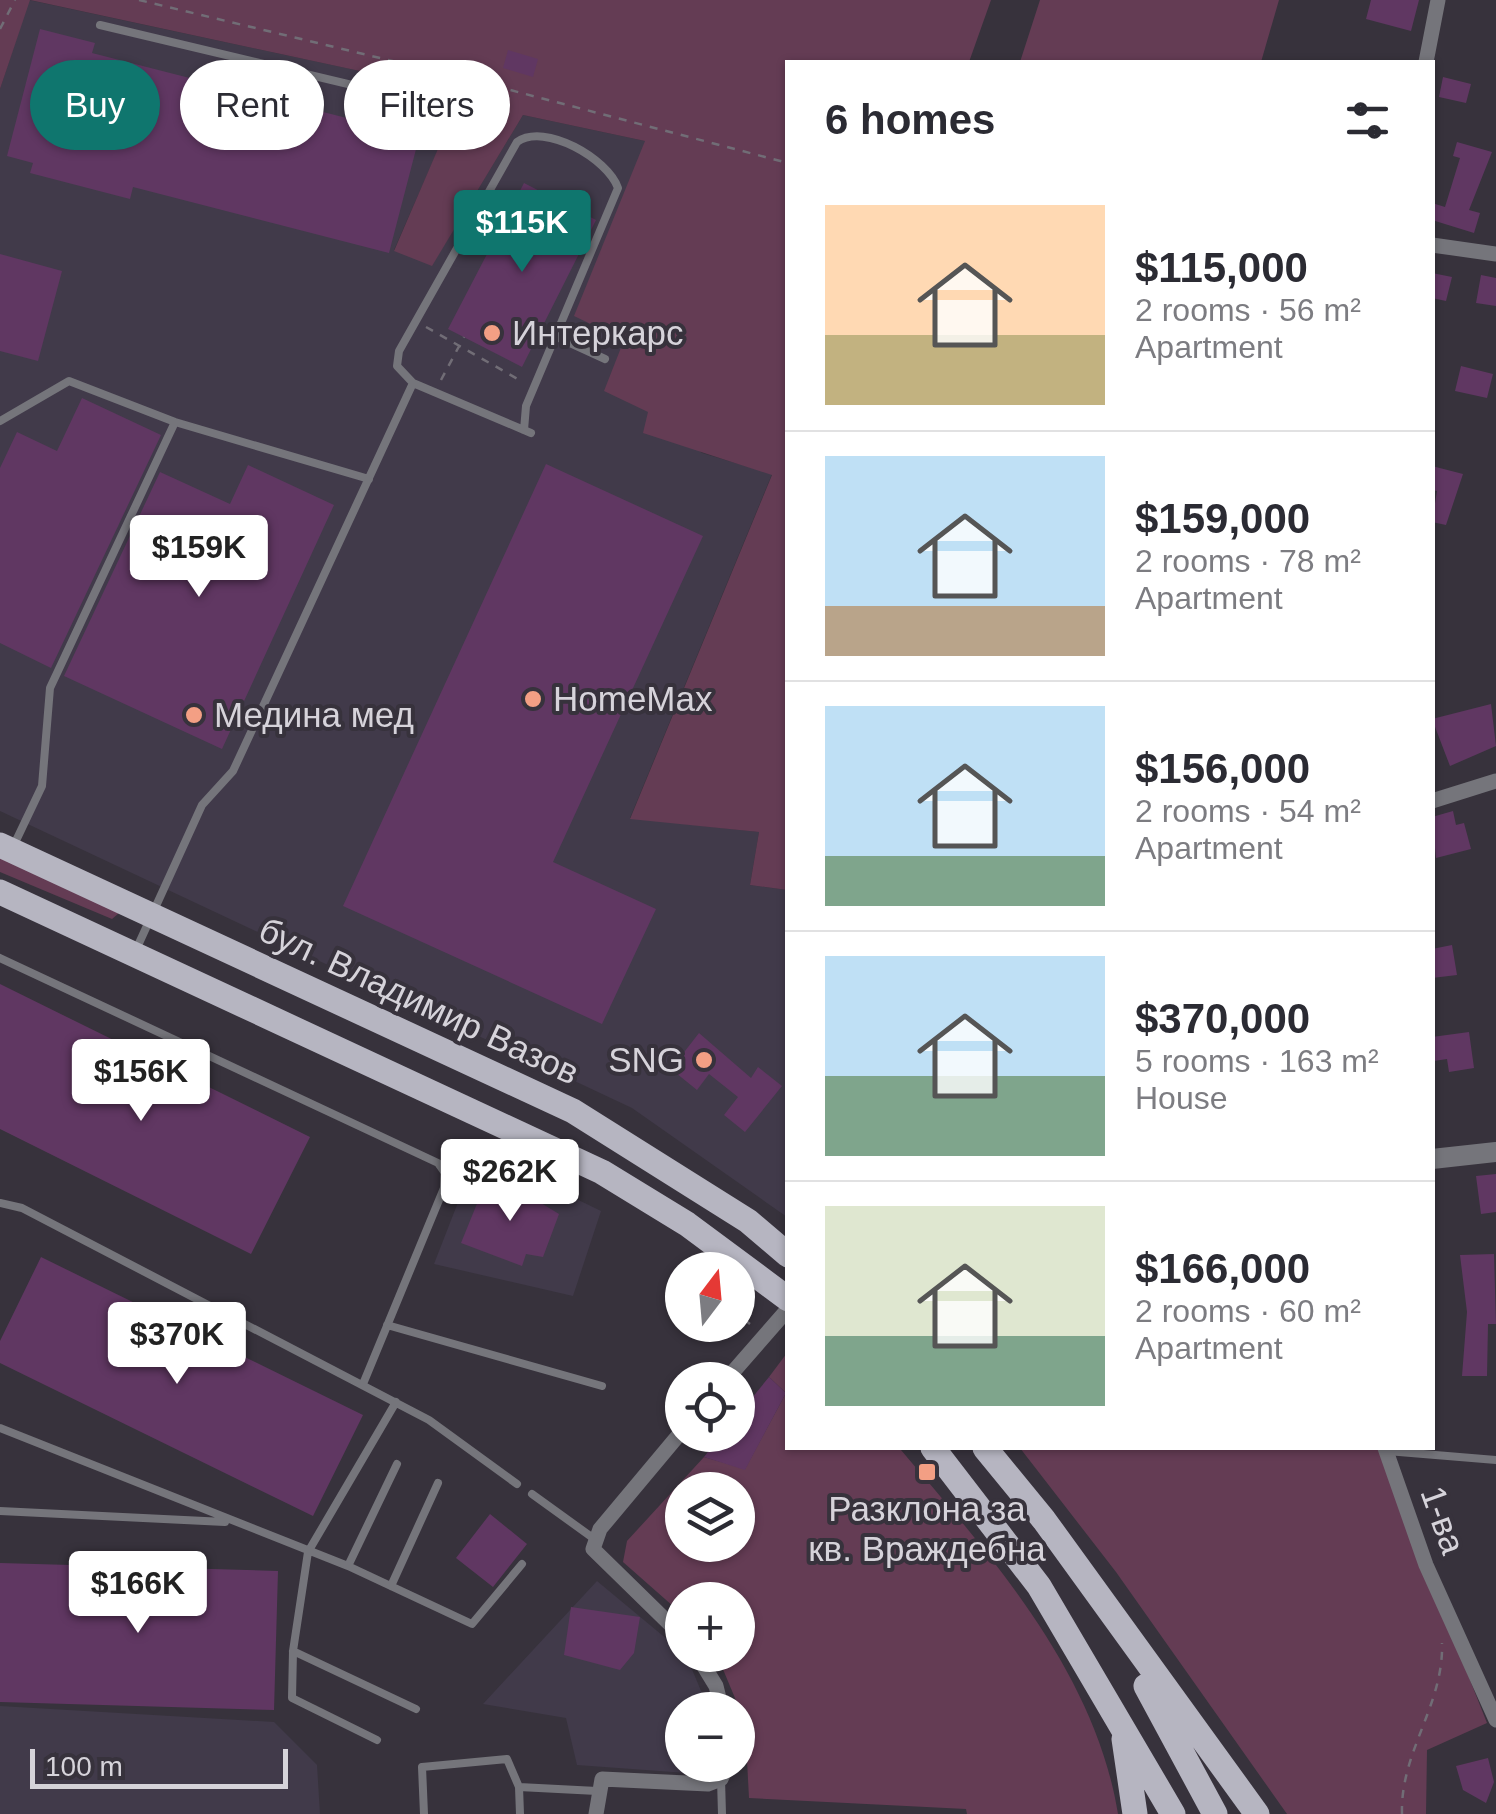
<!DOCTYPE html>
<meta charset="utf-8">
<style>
:root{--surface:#fff;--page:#f7f7f7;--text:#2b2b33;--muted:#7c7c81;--line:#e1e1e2;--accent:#0f766e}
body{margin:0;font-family:Arial,sans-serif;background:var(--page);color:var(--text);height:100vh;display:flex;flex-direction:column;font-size:38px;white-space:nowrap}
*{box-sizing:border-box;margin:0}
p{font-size:32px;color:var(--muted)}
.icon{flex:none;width:55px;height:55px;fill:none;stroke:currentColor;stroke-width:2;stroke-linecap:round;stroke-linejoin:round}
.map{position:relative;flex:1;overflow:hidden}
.side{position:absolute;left:785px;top:60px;width:650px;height:1390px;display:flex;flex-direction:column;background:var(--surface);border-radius:0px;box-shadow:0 2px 8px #0004}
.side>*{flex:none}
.banner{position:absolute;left:30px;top:60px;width:605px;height:90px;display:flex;gap:20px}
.needle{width:65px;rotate:16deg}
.buttons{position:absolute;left:665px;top:1252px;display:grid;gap:20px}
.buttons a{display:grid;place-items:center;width:90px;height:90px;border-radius:50%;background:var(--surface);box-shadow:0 2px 8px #0004;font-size:50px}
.scale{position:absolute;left:30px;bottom:25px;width:258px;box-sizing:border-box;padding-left:10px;border:5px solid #d6d3da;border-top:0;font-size:28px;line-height:35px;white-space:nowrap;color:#d6d3da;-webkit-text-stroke:8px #37323c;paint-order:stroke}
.price{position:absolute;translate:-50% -85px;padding:0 22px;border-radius:10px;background:#fff;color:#222;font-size:32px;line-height:65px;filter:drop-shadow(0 2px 5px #0008)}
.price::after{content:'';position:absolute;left:50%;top:60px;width:30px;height:22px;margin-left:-15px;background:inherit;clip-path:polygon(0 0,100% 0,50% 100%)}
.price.current{background:var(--accent);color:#fff}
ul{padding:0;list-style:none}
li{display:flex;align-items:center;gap:30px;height:250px;padding:0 40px}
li+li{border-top:2px solid var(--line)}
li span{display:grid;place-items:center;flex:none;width:280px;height:200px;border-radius:0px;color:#555}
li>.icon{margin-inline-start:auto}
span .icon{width:120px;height:120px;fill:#fffc;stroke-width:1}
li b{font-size:42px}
h2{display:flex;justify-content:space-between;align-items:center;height:120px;padding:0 40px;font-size:42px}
.pill{padding:0 35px;border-radius:45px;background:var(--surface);box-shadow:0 2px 8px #0004;font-size:35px;line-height:90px}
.pill.current{background:var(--accent);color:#fff}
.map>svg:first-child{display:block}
</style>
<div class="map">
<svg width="1496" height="1814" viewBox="0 0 1496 1814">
<rect width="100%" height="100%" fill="#37323c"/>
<!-- built -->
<path fill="#413a4a" d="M29,0L463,93L394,250L432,265L523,115L645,141L625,340L649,412L702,453L772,474L630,818L759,832L750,885L787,890V1217L632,1108L0,811V89Z
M478,1151L601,1211L573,1296L434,1264Z
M597,1581L686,1655L709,1710H682V1765H714V1775L577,1765L566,1718L483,1704Z
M0,1706L274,1722L317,1765L320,1814H0Z"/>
<!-- green -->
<path fill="#643c54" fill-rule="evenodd" d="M0,0H991L969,62H788L787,890L750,885L759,832L630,819L772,475L643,433L648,412L604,391L624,340L574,316L645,141L523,115L432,266L394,251L462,93L30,0L0,89Z
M1040,0H1279L1261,62H1020Z
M0,858L119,913L112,919L0,872Z
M787,1353L788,1448L901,1450C991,1556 1095,1672 1118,1814H967L966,1809L749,1798L745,1722L717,1655H738V1600H682V1614L623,1562L627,1541L704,1457L745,1469L786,1393L769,1377ZM682,1490H738V1545H682Z
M1020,1448H1378L1487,1723L1427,1750L1426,1814H1287L1116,1572Z"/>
<!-- building -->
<path fill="#603762" d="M1371,0H1419L1411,31L1366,19Z
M40,29L95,43L92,53L370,124L372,117L421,130L389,253L133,187L130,199L30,173L33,163L7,156Z
M508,50L538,59L533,77L503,68Z
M1443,77L1471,84L1466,103L1439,97Z
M1457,142L1492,152L1469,210L1480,213L1474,233L1432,220V203L1445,207L1460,158L1453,156Z
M524,183L596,220L522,367L448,329Z
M0,254L62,271L38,361L0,351Z
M1432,273L1452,277L1446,301L1432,298Z
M1481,275L1496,278V306L1476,303Z
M1461,366L1493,374L1487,398L1455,391Z
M82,398L161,435L51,668L0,643V468L17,432L57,451Z
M546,464L703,536L553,862L656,909L602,1024L343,906Z
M248,465L334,505L222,749L64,676L160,472L230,504Z
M1432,466L1463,474L1446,525L1432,522L1437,491L1432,490Z
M1491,704L1496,746L1450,766L1432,719Z
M1453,811L1456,825L1464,823L1471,849L1436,858L1432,817Z
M1452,945L1457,975L1432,978V949Z
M0,984L310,1137L251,1254L0,1129Z
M1469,1032L1474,1068L1449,1072L1447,1059L1434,1061L1432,1037Z
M699,1033L751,1078L758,1067L782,1086L745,1132L724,1115L738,1097L709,1074L697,1090L671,1069Z
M1496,1174V1212L1481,1214L1476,1176Z
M487,1179L518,1189L559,1214L543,1257L526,1254L522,1266L461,1243Z
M1494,1254L1496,1324H1488L1487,1376H1462L1467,1312L1460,1255Z
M41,1257L363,1415L313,1516L0,1363V1341Z
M769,1377L786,1393L745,1470L704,1457L721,1435H738V1415Z
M490,1514L527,1544L493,1587L456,1558Z
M0,1563L278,1571L274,1710L0,1702Z
M571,1607L640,1617L634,1653L620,1670L564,1655Z
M1488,1758L1494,1782L1486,1803L1463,1790L1456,1766Z"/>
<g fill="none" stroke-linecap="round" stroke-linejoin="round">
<!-- path -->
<path stroke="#716d76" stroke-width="2.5" stroke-dasharray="8 8" stroke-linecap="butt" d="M139,0L463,78
M0,29L15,0
M495,86L788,163
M426,327L523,382
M441,380L464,337
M746,1321L750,1324
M1402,1814C1400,1752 1444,1705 1442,1643"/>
<!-- service -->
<path stroke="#75757b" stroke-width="8" d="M100,25L436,105L484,84
M557,337L605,359
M0,421L69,381L175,422L369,479
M524,430L526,406L618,188C608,159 545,122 517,142L399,351L397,366L413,383L531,433
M13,847L42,786L50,688L175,422
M135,952L202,805L233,771L413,383
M0,958L438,1163L445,1173L444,1188L363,1384
M0,1203L22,1208L429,1420L517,1484
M387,1325L602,1386
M0,1428L348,1566L472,1624L522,1564
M1387,1451L1496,1460
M532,1494L593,1538
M0,1511L225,1522
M348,1566L397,1464
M391,1586L438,1483
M293,1651L416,1709
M377,1740L292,1698L293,1651L308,1552L396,1402
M721,1779L722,1814
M519,1787L520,1814
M424,1814L422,1767L507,1759L519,1787L597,1791"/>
<!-- minor -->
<path stroke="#75757b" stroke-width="15" d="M1426,62L1438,0
M1432,245L1496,254
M1432,801L1496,781
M726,1380L788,1309
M682,1431L600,1529L593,1549L682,1636
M1385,1448L1426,1565L1496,1720
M697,1655L716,1686L722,1710
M596,1814L602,1779L708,1784L721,1779L727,1765"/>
<!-- tertiary -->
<path stroke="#75757b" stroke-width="20" d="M1432,1159L1496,1152"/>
<!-- primary -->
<path stroke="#b6b5c1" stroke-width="25" d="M0,845L573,1111L748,1221L788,1255
M0,892L602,1172L687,1224L788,1299
M933,1448L1039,1586L1173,1814
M985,1448L1044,1520L1257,1814
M1146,1686L1215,1814
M1124,1739L1135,1814"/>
</g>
<!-- markers -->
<g fill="#f39f84" stroke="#37323c" stroke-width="4">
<circle cx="492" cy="333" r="10"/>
<circle cx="533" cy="699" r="10"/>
<circle cx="194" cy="715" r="10"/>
<circle cx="704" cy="1060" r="10"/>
<rect x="917" y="1462" width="20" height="20" rx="5"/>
</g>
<g text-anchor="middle" stroke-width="8" stroke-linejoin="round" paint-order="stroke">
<!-- poi labels -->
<g font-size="35" fill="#d6d3da" stroke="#37323c" text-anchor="start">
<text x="512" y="345">Интеркарс</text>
<text x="553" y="711">HomeMax</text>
<text x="214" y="727">Медина мед</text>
<text x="684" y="1072" text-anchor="end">SNG</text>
<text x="927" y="1521" text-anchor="middle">Разклона за<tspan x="927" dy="40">кв. Враждебна</tspan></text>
</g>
<!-- street labels -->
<g font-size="35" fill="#d6d3da" stroke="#37323c">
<text transform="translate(419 1001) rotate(25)" y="12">бул. Владимир Вазов</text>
<text transform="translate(1443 1520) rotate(70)" y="12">1-ва</text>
</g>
</g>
</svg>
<div class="buttons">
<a><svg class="needle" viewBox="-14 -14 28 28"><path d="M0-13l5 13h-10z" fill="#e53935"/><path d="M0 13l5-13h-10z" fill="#7c7c81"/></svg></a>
<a><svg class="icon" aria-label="locate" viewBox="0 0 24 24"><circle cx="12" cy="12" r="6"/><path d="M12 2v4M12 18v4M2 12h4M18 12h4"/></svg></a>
<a><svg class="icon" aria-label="layers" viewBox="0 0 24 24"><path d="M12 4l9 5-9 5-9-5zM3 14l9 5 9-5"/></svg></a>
<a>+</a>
<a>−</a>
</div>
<div class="scale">100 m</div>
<b class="price current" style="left:522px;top:275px">$115K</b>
<b class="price" style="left:199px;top:600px">$159K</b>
<b class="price" style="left:141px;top:1124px">$156K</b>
<b class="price" style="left:510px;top:1224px">$262K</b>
<b class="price" style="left:177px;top:1387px">$370K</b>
<b class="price" style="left:138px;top:1636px">$166K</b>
<div class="banner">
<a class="pill current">Buy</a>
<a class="pill">Rent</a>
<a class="pill">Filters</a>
</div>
<section class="side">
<h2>6 homes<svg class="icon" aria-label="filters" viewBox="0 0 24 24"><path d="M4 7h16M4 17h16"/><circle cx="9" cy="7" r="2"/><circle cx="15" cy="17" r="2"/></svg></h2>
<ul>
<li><span style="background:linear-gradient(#ffd9b3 65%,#c2b280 0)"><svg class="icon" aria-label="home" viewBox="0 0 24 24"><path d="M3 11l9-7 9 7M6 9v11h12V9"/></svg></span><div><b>$115,000</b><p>2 rooms · 56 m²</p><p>Apartment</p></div></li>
<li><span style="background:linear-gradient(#bfe0f5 75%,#b9a48a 0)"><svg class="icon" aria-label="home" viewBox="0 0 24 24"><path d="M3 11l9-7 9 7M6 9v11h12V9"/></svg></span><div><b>$159,000</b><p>2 rooms · 78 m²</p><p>Apartment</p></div></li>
<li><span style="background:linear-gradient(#bfe0f5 75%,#7fa58c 0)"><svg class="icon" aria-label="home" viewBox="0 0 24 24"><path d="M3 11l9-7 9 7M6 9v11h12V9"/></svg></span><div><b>$156,000</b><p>2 rooms · 54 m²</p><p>Apartment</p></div></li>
<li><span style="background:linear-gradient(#bfe0f5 60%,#7fa58c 0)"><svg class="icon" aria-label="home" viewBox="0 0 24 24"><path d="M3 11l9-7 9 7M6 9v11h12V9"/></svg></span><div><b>$370,000</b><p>5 rooms · 163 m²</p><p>House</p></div></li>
<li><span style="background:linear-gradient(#dfe7d0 65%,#7fa58c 0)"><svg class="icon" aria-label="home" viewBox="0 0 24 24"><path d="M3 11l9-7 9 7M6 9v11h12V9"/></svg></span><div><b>$166,000</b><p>2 rooms · 60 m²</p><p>Apartment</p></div></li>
</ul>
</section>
</div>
